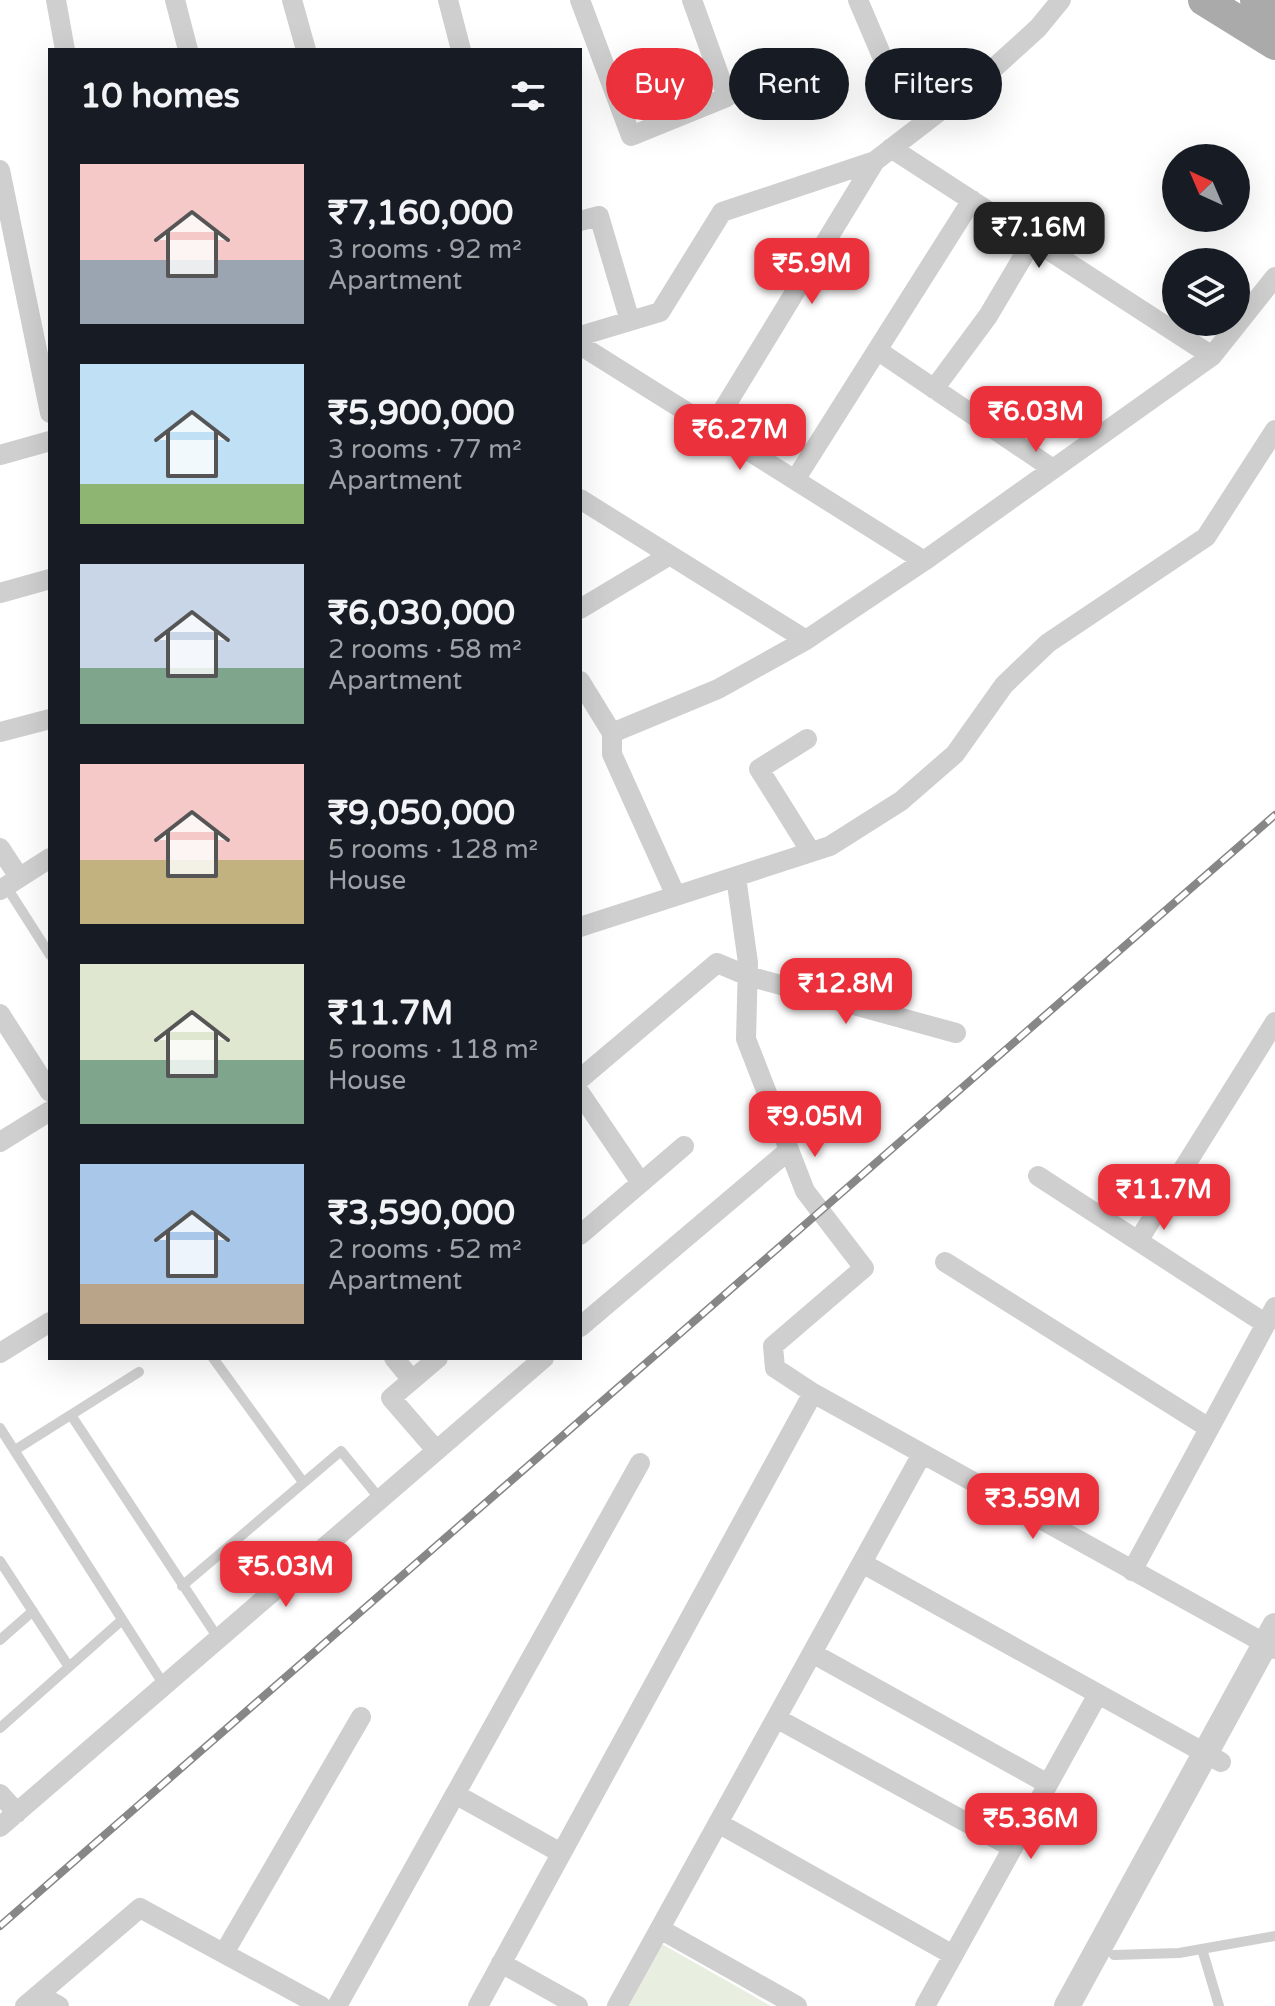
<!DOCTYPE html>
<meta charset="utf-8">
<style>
:root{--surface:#171b24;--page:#242831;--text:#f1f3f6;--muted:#9ea1a6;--accent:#eb323c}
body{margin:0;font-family:"Varela Round",sans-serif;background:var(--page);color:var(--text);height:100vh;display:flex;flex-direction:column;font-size:30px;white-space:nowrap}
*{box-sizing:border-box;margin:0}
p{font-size:26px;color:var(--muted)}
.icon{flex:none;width:44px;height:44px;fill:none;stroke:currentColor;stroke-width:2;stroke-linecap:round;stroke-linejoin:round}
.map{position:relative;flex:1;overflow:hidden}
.side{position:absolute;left:48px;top:48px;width:534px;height:1312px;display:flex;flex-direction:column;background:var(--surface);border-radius:0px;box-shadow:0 8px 32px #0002}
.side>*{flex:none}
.guide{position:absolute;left:606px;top:48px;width:548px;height:72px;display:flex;gap:16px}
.needle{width:52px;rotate:316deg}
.tools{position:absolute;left:1162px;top:144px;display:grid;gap:16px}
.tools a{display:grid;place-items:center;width:88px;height:88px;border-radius:50%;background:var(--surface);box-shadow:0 8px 32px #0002;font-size:40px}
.price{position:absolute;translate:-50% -68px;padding:0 18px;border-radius:16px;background:var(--accent);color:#fff;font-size:26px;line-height:52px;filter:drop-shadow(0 2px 4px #0008)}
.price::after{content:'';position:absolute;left:50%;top:48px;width:24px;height:18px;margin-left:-12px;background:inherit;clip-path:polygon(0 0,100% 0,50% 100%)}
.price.selected{background:#222;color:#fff}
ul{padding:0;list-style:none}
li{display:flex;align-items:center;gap:24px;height:200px;padding:0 32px}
li span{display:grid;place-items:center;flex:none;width:224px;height:160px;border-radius:0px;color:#555}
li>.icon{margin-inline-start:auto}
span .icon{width:96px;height:96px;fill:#fffc;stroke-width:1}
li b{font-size:34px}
h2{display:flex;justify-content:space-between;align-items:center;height:96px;padding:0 32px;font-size:34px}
.tag{padding:0 28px;border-radius:36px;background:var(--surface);box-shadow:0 8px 32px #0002;font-size:28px;line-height:72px}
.tag.selected{background:var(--accent);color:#fff}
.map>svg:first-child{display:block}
</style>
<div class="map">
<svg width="1275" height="2006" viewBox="0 0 1275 2006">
<rect width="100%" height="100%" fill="#fff"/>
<!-- green -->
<path fill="#e8efe0" d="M662,1944L771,2006H626Z"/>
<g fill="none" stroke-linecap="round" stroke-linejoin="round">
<!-- service -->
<path stroke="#cfcfcf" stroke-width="10" d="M6,886L50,955
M213,1358L303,1482
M71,1415L218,1638
M0,1428L164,1685
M15,1450L139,1372
M0,1561L69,1667
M182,1586L341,1451L380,1499
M0,1640L33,1611
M0,1728L122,1620
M1202,1949L1219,2006
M1114,1955L1179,1953L1275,1936"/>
<!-- minor -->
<path stroke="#cfcfcf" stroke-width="20" d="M56,0L65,50
M175,0L188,50
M292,0L306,50
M448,0L461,50
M580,0L631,136L727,97L692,0
M858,0L884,61
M891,148L1212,356
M0,170L50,413
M580,221L599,216L630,321
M580,336L660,312L722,212L875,161L984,77L1038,28L1061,0
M580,345L924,561
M877,350L1053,469
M934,389L988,316L1033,240
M712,428L875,161
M0,455L50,441
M795,480L972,200
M580,499L806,640
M0,593L50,579
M580,609L670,555
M580,681L612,733
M0,732L50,719
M807,739L759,769L811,852
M0,848L19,877
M736,877L748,963L746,1039L805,1191L864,1268L773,1346L775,1368L813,1393L1275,1649
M0,890L50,858
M676,896L612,754V733L718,689L806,640L924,561L1212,356L1275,277
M580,927L830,846L901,801L955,754L1004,685L1048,643L1206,537L1275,430
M0,1014L50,1092
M580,1079L717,963L748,976L956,1033
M580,1093L641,1183
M0,1142L50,1111
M1038,1176L1266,1324
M580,1235L684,1146
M1138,1241L1275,1022
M945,1262L1209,1428
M580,1327L788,1151
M0,1353L50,1322
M394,1358L412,1380
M436,1450L391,1398L438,1358
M862,1563L1221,1762
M1132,1571L1275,1307
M812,1653L1048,1784
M776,1718L1013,1848
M0,1794L17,1813
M455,1794L561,1853
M718,1823L953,1955
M0,1827L544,1358
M660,1929L797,2006
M224,1953L361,1717
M501,1963L578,2006
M39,1995L59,2006
M25,2006L140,1908L321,2006
M337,2006L640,1463
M478,2006L813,1393
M617,2006L922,1454
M925,2006L1098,1694"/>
<!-- tertiary -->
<path stroke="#cfcfcf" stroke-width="26" d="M1067,2006L1275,1626"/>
<!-- primary -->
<path stroke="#aaa" stroke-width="32" d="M1204,0L1275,44
M1256,0L1275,12"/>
<defs>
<path id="rail" d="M0,1926L1275,815"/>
</defs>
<!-- rail casing -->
<use href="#rail" stroke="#878787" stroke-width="8"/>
<!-- rail -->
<use href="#rail" stroke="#fff" stroke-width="5" stroke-dasharray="15" stroke-linecap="butt"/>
</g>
</svg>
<div class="tools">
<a><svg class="needle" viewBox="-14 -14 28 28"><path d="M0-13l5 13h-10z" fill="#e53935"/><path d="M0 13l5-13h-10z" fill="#9ea1a6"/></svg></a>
<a><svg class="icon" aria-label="layers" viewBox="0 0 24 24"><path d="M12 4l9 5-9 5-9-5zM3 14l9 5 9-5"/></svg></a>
</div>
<b class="price selected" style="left:1039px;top:270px">₹7.16M</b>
<b class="price" style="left:812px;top:306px">₹5.9M</b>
<b class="price" style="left:1036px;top:454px">₹6.03M</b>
<b class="price" style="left:740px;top:472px">₹6.27M</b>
<b class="price" style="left:846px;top:1026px">₹12.8M</b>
<b class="price" style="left:815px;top:1159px">₹9.05M</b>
<b class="price" style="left:1164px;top:1232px">₹11.7M</b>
<b class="price" style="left:1033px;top:1541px">₹3.59M</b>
<b class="price" style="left:286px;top:1609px">₹5.03M</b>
<b class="price" style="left:1031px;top:1861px">₹5.36M</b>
<div class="guide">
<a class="tag selected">Buy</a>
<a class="tag">Rent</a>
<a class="tag">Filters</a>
</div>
<section class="side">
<h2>10 homes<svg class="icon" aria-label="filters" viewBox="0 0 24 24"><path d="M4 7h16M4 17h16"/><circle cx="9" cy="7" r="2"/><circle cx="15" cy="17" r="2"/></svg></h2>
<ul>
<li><span style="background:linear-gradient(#f6c9c9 60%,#9aa5b1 0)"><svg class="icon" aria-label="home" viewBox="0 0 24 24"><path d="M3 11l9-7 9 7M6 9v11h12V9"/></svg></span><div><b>₹7,160,000</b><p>3 rooms · 92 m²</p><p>Apartment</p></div></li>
<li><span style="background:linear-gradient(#bfe0f5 75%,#8fb573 0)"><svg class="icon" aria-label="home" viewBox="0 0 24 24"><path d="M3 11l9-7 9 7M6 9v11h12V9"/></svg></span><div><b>₹5,900,000</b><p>3 rooms · 77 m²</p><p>Apartment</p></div></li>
<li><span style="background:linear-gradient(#c9d6e8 65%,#7fa58c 0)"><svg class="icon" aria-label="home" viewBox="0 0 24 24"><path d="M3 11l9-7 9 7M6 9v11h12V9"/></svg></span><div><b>₹6,030,000</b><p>2 rooms · 58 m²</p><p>Apartment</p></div></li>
<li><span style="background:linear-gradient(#f6c9c9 60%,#c2b280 0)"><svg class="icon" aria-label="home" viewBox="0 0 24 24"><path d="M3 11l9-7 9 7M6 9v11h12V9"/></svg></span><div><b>₹9,050,000</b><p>5 rooms · 128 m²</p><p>House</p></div></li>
<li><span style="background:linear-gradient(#dfe7d0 60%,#7fa58c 0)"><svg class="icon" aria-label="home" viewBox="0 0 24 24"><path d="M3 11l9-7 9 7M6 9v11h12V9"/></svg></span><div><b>₹11.7M</b><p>5 rooms · 118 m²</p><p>House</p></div></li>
<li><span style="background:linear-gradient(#a9c7e8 75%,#b9a48a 0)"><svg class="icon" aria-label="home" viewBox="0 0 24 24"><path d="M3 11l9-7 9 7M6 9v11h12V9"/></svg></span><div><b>₹3,590,000</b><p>2 rooms · 52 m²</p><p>Apartment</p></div></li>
</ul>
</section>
</div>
